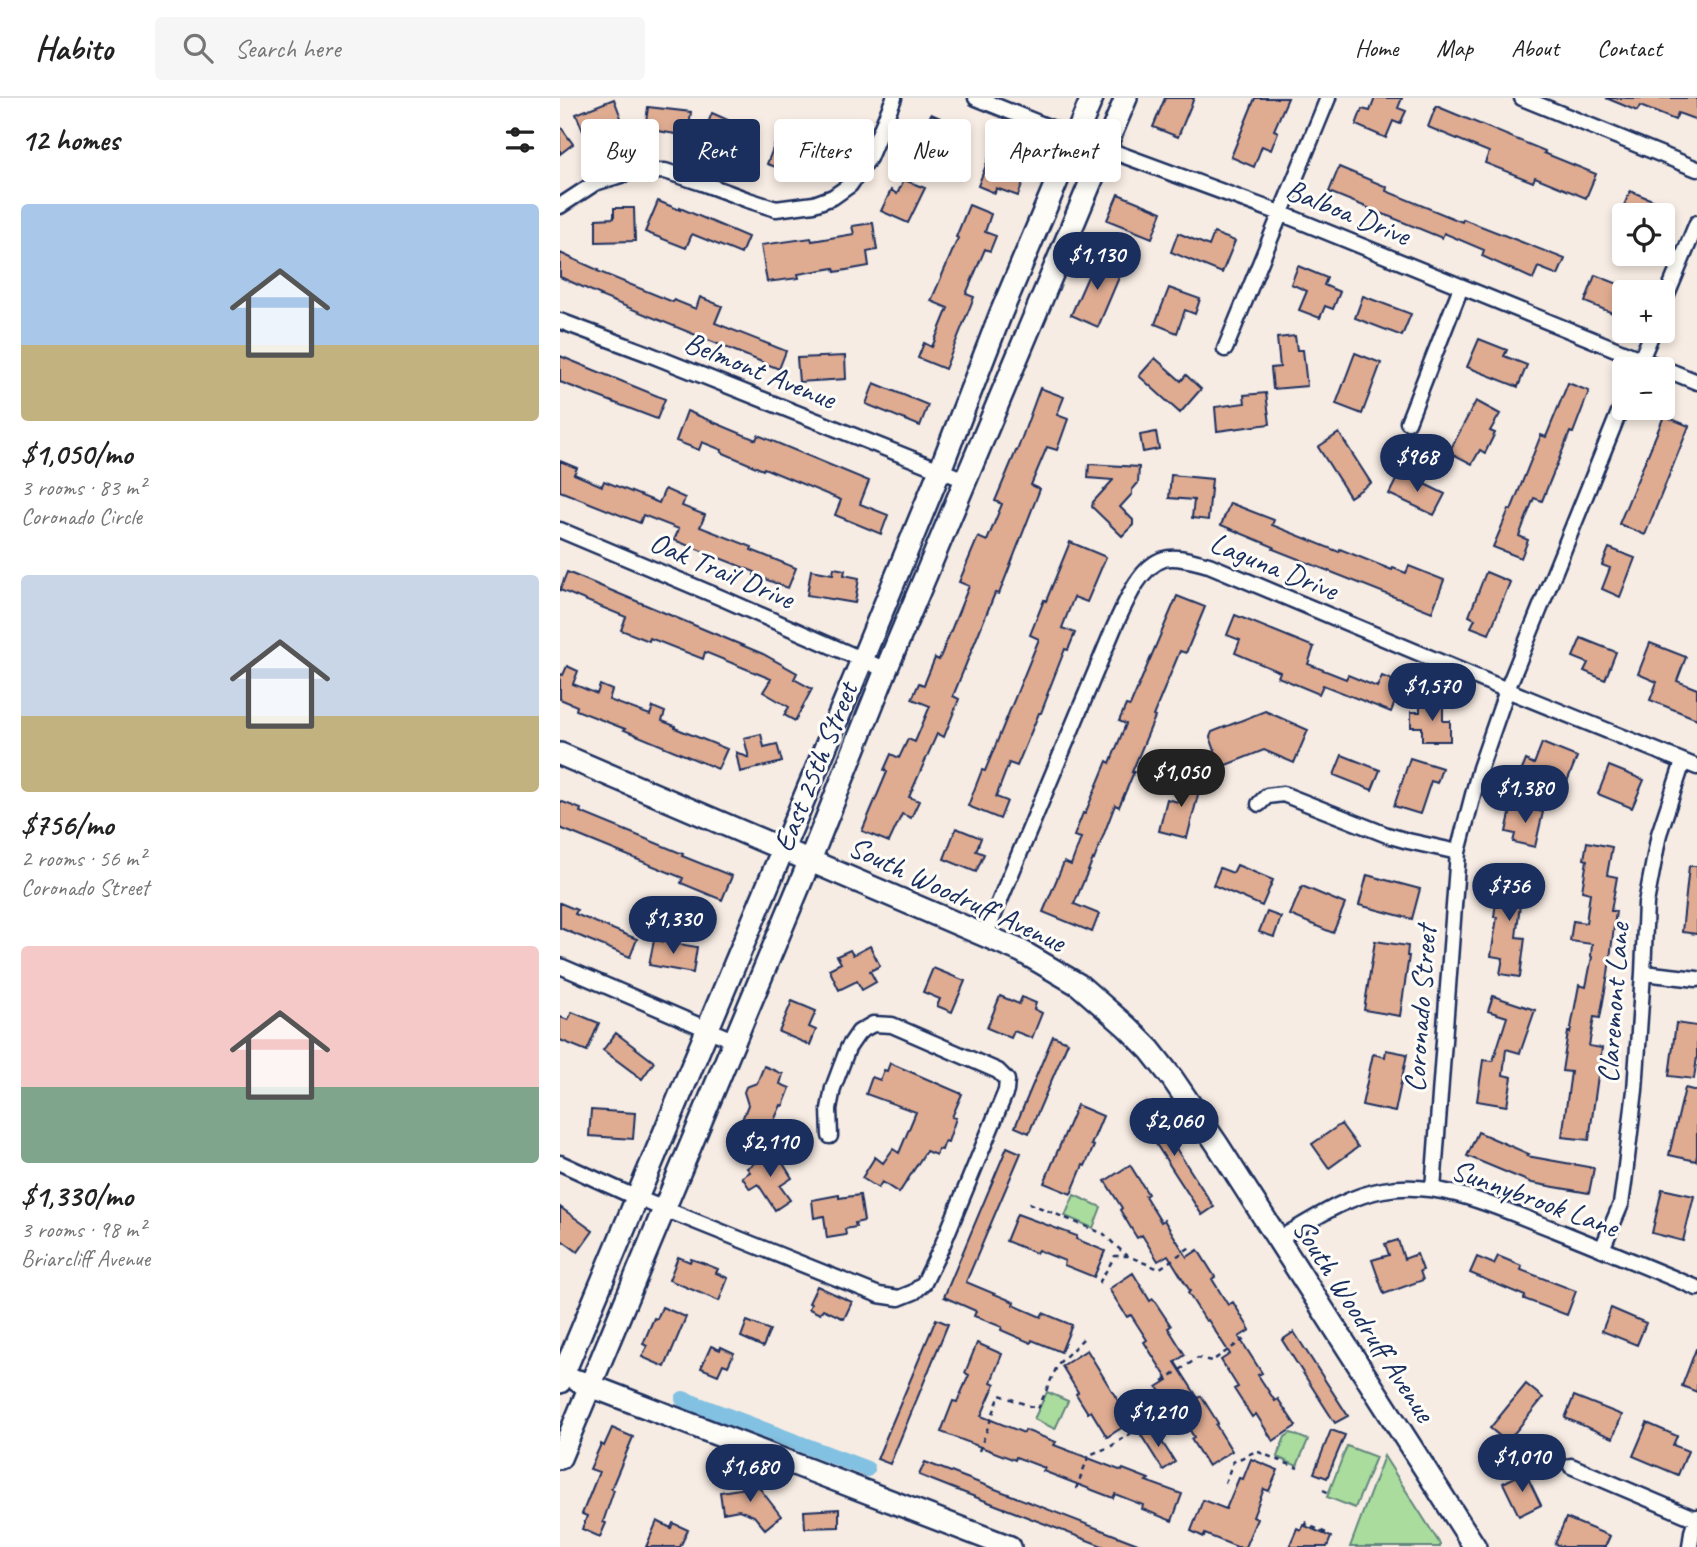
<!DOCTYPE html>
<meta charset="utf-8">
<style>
:root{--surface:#fff;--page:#f6f6f6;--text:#222;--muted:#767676;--line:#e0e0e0;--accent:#1b2f5e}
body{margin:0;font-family:Caveat,sans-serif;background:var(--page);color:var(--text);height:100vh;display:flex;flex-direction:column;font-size:26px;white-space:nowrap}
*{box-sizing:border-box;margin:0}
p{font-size:23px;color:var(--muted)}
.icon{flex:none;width:38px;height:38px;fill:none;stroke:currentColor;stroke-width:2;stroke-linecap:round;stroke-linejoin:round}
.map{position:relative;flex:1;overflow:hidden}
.panel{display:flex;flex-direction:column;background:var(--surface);width:560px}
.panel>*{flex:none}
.guide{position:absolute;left:21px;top:21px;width:665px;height:63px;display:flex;gap:14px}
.tools{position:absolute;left:1052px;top:105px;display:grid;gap:14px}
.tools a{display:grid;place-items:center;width:63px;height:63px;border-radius:7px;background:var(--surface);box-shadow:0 4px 10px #0003;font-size:35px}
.price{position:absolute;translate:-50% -60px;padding:0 16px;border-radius:24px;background:var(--accent);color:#fff;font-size:23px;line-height:46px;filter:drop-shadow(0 2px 4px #0008)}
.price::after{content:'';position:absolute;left:50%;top:42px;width:21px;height:16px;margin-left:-10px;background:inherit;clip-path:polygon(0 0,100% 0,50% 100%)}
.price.active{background:#222;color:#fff}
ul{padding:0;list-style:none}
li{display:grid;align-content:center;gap:14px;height:371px;padding:0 21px}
li span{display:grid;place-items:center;height:217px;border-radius:7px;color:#555}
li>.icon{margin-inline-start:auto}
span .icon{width:126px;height:126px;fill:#fffc;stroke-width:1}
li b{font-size:30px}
h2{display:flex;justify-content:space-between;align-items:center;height:84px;padding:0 21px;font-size:30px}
.chip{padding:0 24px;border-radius:7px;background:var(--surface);box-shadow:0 4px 10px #0003;font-size:24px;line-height:63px}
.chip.active{background:var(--accent);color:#fff}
header{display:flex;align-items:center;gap:42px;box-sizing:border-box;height:98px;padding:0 35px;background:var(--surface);border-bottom:2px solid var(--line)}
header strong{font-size:33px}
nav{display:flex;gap:38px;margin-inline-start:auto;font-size:24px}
.search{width:490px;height:63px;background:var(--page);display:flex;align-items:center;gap:18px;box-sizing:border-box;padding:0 24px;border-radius:7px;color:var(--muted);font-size:26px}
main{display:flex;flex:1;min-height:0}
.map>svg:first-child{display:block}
</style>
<header>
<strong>Habito</strong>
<div class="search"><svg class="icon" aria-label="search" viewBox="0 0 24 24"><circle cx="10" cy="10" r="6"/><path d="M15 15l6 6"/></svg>Search here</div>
<nav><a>Home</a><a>Map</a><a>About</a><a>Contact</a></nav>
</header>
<main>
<section class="panel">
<h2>12 homes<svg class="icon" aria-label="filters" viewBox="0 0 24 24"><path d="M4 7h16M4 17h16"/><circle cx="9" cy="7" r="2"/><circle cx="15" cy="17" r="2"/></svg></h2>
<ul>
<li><span style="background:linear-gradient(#a9c7e8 65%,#c2b280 0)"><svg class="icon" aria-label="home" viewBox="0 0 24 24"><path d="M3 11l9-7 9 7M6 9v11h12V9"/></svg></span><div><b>$1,050/mo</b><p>3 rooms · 83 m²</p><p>Coronado Circle</p></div></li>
<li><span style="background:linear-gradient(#c9d6e8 65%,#c2b280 0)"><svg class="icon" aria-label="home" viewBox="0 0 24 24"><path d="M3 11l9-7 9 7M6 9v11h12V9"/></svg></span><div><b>$756/mo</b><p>2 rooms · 56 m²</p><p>Coronado Street</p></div></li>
<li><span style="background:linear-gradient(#f6c9c9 65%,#7fa58c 0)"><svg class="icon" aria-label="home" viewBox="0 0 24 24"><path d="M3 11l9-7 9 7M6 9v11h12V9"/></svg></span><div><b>$1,330/mo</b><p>3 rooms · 98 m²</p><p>Briarcliff Avenue</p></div></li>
</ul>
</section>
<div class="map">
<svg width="1137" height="1449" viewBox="0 0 1137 1449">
<rect width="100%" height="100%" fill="#f7ece3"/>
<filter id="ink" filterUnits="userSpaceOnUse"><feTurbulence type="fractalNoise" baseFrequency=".0143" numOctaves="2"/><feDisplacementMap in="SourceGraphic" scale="14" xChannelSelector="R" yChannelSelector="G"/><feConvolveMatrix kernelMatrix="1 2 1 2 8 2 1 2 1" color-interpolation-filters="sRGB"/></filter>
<g filter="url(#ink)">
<!-- green -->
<path fill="#aadc9d" stroke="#62867e" stroke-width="2" d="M514,1097L541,1109L533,1130L505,1118Z
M487,1294L508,1303L495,1331L474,1321Z
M731,1335L748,1342L737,1368L717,1359L725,1339Z
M787,1348L816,1359L795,1410L767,1399Z
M824,1358L880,1446V1449H790Z"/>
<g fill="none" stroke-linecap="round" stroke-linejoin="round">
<!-- canal -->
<path stroke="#82c1e2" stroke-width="16" d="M123,1301L307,1371"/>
</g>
<!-- building -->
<path fill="#dfac92" stroke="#1b2f5e" stroke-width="2" d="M605,0H634L618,39L593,29Z
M695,0H728L714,32L718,34L711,52L702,48L694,69L671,59Z
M815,0H842L838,10L846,13L840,26L833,23L826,40L796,27L802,11L810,13Z
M1046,0H1137V22L1118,15L1115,22L1080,8L1077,13Z
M54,1L66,33L46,41L40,27L23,33L16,16Z
M876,8L985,53L984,55L1036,76L1026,100L975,79L973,84L925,65L929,54L868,29Z
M88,9L131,14L128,38L85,31Z
M152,15L168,22L167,25L195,37L186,57L160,46L162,42L144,35Z
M371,16L390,24L371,70L352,63L353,62L349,60L362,27L366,28Z
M0,28L13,46L0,56Z
M221,30L256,44L248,64L233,59L227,73L207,66Z
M433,49L451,56L445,72L465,79L458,98L436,90L435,95L418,88Z
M779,69L827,89L826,93L902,124L903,121L1005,161L998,177L978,169L973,181L922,158L924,152L884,135L882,140L769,94Z
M344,82L365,90L348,125L321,113L331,92L337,96Z
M1070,93L1105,107L1101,117H1060Z
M558,96L602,114L592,140L547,122Z
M98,103L120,112V110L188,139L181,156L132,136L126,150L85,134Z
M409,107L431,116L425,134L436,138L430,153L425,151L406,196L414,199L385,271L358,260L364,245L372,249L388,210L371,203L398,140L396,139Z
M54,110H74L75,143L36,144V121L54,120Z
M313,125L317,152L307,154L309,168L275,174L274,170L238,176L239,180L207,184L201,147L251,140L252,143L294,136L292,128Z
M618,135L649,148L654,135L675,143L662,175L611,154Z
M0,155L38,172L37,173L113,204L114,202L136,211L140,199L162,208L155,225L226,253L219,271L40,198L41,197L0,179Z
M537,158L563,170L538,229L511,217Z
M738,168L767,180L764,187L780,194L773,211L765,208L760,220L739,212L747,193L731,186Z
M1035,177L1066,189L1055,216L1025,204Z
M609,190L640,201L635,216L625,212L617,235L595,226Z
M803,198L851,216L842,238L795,220Z
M735,238L737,252H743L747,288L713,291L711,270L720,269L717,240Z
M919,241L947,252L944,258L967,267L958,289L907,269Z
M795,255L821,265L802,316L776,306Z
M0,258L105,301L97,321L0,284Z
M285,258L286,281L239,284L237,260Z
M595,260L621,283L626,277L641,291L620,315L579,278Z
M314,285L368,307L360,328L306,306Z
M1008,285L1029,293L1013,335L1010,334L982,403L974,400L959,438L968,442L961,460L933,449L949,411L951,412L981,337L986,339Z
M480,290L504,299L497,317L508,321L497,352L487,349L471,387L480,391L439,496L435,495L393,598L399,601L384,639L377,636L349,699L359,703L351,720L342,716L329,744L302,733L327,674L324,672L331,656L339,660L348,641L355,644L370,608L352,601L359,585L364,587L375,560L379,562L409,488L399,484L418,439L427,443L442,406L435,403L456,353H457Z
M706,295L710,326L657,333L655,309L685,305L684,297Z
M916,303L940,316L930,333L935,335L925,355L920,352L912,366L889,354Z
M127,313L196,342L198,337L309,383L300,406L328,417L321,436L275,417L281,402L204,370L203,372L161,354L162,352L142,344L139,352L116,343Z
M1104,318L1129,328L1085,437L1059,426Z
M596,334L599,351L583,354L580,337Z
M779,335L811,385L790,399L758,349Z
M0,363L17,370L14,376L42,388L44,383L99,405L105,391L125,400L122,408L145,417L140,429L192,449L191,452L236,470L228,490L194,477L195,474L114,442L119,431L83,417L80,425L0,393Z
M529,366L579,369L578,385L572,392V396L560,409L573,422V427L562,438L532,409L533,404L553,382L528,380Z
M840,374L885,396L874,417L829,396Z
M611,377L652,381L648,422L632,420L634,402L609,400Z
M670,405L714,422L712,427L779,454L780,451L832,472L833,470L846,475L849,468L884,482L872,514L713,451L714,449L661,427Z
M510,444L546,459L527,504L514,499L502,530L515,535L508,552L505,551L487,597H488L481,615H479L457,668L449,665L436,699L447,703L440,721L408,708L422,672L425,673L479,541L470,537L484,502L486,503Z
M1049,450L1075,460L1060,499L1042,491L1050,470L1042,467Z
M274,470L285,472L284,477L299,480L295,505L247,497L251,472L273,476Z
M7,474L203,556L237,575L234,581L252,591L235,623L224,617L229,609L203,594L211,581L145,554L143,561L90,540L89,543L61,532L66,519L0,492Z
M926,474L950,484L929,536L911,529L915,521L909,518Z
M617,498L645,509L626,555L620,553L593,618L595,619L572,674H574L559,709L555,707L534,762L533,761L514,806L539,816L532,834L483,814L504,764L511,767L521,740L514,738L523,715L525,716L547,663L550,665L566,626L559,623L566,607L570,608Z
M675,517L754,549L748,566L786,581L788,577L817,589L822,578L842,586L831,614L763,587L759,596L718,579L720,574L675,555L680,542L667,537Z
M1021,540L1056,554L1045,582L1024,573L1028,565L1013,559Z
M1090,545L1126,559L1117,583L1137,591V621L1090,602L1097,584L1078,576Z
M7,568L18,573L13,586L37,596L40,587L52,592L49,602L90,617L93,609L105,614L102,623L115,628V630L167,651L158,671L64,632L65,631L16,612L17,608L0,601V576L3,577Z
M860,606H883V623H890V643H862V629H851V614H860Z
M705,613L748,632L734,665L704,652L661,669L650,639L652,634Z
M201,636L204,649L217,646L222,664L180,674L176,654L189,660L184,640Z
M982,645L1017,659L1002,696L994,693L992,698L957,684L966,662L974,666Z
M782,657L820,672L812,692L774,677Z
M850,660L882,670L877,685L871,683L860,716L834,708Z
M1049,668L1084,682L1072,710L1038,696Z
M625,677L642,681L627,740L599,733L607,701L618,704Z
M0,703L21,711L20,714L123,756L122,758L172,778L162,802L121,785L123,780L0,730Z
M952,707L983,714L975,749L953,744L955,736L946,734Z
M396,730L421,740L416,753L424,756L416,774L384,761Z
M1027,744L1052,749L1047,777L1057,779L1051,813H1056L1048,876L1040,920L1034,919L1029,948L1042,950L1029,1042L1002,1039L1011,974L1002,973L1008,934L1010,935L1019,887L1026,889L1032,859L1031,858L1032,846L1010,843L1013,823L1026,825L1030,795L1022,793L1027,762L1024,761Z
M677,767L713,782L702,808L653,787L660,770L673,775Z
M1129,768H1137V836L1122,834Z
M940,772L964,774L956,839L965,840L960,879L940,876L943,860L931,858L937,819H934Z
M807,777L860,791L852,821L799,807Z
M742,788L785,806L773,835L730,817Z
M0,805L17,812L15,816L77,841L70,859L0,830Z
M707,814L721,819L714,839L699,834Z
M94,842L137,849L133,875L89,867Z
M815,843L848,848L847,858H849L840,918L804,912Z
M310,848L320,868L310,873L316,884L302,892L297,883L279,892L269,871L281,865L277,858L290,852L293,857Z
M373,870L405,883L392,914L377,908L380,901L363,894Z
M440,898L459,906L462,899L476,905L474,911L482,915L472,940L454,933L451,940L427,930Z
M933,898L975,912L960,955L946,951L943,977L952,979L947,1008L917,1003L923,962L933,963L947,919L928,913Z
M232,903L256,913L249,929L256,932L250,947L219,934Z
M12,914L39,925L27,953L0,942V919L8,922Z
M1116,925L1137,928V959L1134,981L1109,978Z
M56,935L94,964L82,981L43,952Z
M493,938L508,944L469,1035L455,1029Z
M826,952L847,956L835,1014L802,1007L813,956L825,959Z
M330,965L402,996L392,1019L396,1020L388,1044L385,1043L382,1052L378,1051L376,1057L366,1053L339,1095L322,1084L318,1090L302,1080L315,1059L323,1065L333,1051L339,1055L356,1014L306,996L312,979L320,982L324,972L327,973Z
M204,968L223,976L220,986L230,990L223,1008L221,1007L212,1027L204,1024L200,1033L181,1024L188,1007L184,994L186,989L197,985Z
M1125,990L1137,993V1057L1136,1063L1109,1057Z
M586,1004L654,1109L642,1117L574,1012Z
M517,1007L543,1018L531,1047L534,1048L525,1068L523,1067L511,1096L484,1085Z
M31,1012L75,1015L73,1041L29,1038Z
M781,1026L798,1049L769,1070L752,1046Z
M918,1034L969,1056L967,1058L1034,1070L1029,1095L972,1085L907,1058Z
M447,1049L461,1055L406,1184L454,1204L453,1207L481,1219L483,1215L512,1227L501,1254L472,1242L471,1245L441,1232L442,1229L414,1218L416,1213L384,1199Z
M211,1054H216L232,1080L220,1088L230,1102L215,1112L198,1086L190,1091L182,1079L190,1074L187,1070Z
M570,1067L588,1096L585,1098L601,1124L604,1122L627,1159L638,1152L655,1179L652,1181L668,1207L673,1204L690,1232L679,1239L702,1275L698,1277L715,1303L718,1301L736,1328L713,1343L696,1316L692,1319L674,1291L678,1289L661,1262L670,1256L648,1222L646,1223L628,1195L630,1193L608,1157L598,1163L582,1137L577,1140L560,1112L562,1110L545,1083Z
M1102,1091L1134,1098L1123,1143L1092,1135Z
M279,1097V1100L300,1097L304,1123L295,1125L296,1129L285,1131L286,1137L267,1140L264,1118L254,1120L252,1102Z
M0,1109L33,1133L18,1154L0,1141Z
M457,1116L517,1138L516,1141L545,1153L534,1179L504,1167L505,1163L478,1152L476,1155L446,1143Z
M838,1142L844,1161L857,1156L863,1172L860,1173L863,1182L824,1196L812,1162L829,1157L825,1146Z
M938,1158L962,1168L961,1172L1016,1193L1007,1217L964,1201L965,1198L910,1175L917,1159L934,1166Z
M118,1159L130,1164L131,1161L143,1165L158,1171L156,1175L168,1180L159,1203L109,1182Z
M573,1175L590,1203L593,1201L611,1228L608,1230L625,1257L615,1264L638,1300L641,1298L658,1325L656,1327L672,1353L648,1368L631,1341L634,1339L618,1313L615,1316L597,1289L608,1282L584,1244L587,1242L571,1217L567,1219L549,1191Z
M257,1188L292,1204L284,1221L263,1211L260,1216L249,1211L251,1206L249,1205Z
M102,1209L126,1219L105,1269L82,1259L87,1248L83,1246L88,1234L94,1220L97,1221Z
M1051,1210L1086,1225L1077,1247L1042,1233Z
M376,1221L388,1226L330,1366L317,1361Z
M187,1223L210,1232L203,1249L181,1239Z
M734,1234L788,1318L775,1325L722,1242Z
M417,1245L442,1256L431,1284L435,1286L421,1318L464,1335L465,1332L496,1344L494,1347L562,1373L563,1371L589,1381L586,1383L622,1396L612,1423L582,1411L583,1407L555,1396L553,1400L483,1373L485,1370L456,1359L455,1362L381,1334L393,1303L397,1304L409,1277L405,1275Z
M151,1248L160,1252L161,1249L174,1255L168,1268L163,1266L158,1277L141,1270Z
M1136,1251H1137V1294L1122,1288Z
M527,1252L571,1324L547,1339L531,1313L528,1315L516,1296L518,1294L502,1268Z
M966,1286L983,1300L947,1344L930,1330Z
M1014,1298L1062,1317L1053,1340L1005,1320Z
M1087,1325L1117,1338L1113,1347L1128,1353L1118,1377L1073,1358Z
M52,1330L73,1339L51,1391L54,1392L43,1424L46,1425L40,1439L22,1431L27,1418L22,1416L39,1374L30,1371L41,1346L44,1348Z
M593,1330L615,1364L603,1372L581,1337Z
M771,1332L785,1337L767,1380L754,1375Z
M691,1361L718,1372L709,1393L704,1391L693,1419L697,1421L685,1449H677L645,1436L644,1439L631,1433L643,1402L666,1411L679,1380L683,1381Z
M365,1364L583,1448L582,1449H545L397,1392L359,1377Z
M965,1374L981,1407L959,1418L943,1385Z
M198,1388L221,1418L205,1431L194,1418L179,1412L163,1415L160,1394Z
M279,1411V1429L245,1430L244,1413Z
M1006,1420L1050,1438L1045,1449H1004L995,1446Z
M97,1423L111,1430L113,1425L128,1432L120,1449H86Z
M743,1427L771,1439L767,1449H729L737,1430L741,1432Z"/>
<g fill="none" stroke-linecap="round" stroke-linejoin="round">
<defs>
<path id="street" d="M416,0L516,40L720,115L1137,284
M962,0L1137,71
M0,108L35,85L71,74L105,73L142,85L188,102L216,111L254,106L273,99L290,87L309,60L334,0
M1102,209L1137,125
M0,223L86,255L405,382
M665,251L768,0
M1077,271L1093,233
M848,324L901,189
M0,432L164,501L326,572
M699,706L707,698L723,696L827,737L848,743L898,754
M425,838L553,532C564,509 578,469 604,461C617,457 636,464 649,467L947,592L1137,669
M0,868L175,943
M1083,875L1137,881
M0,1065L77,1100L319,1197L339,1200L354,1194L364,1185L382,1148L446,993L447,982L438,973L332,927L313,926L299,934L288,950L273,990L269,1011L270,1038
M873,1091L898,754L920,670L947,592L1064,302
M717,1142C751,1123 784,1099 823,1092C882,1081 940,1111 993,1131C1041,1150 1089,1170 1137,1190
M1042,1151L1061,1106L1064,1085L1075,992L1083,875L1086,805L1099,736L1123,664
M1011,1368L1136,1421
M1130,1449L1132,1434L1137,1419"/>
<path id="secondary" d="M0,656L461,853L519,887L567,929L590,952L612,980L657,1046L915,1449
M18,1283L450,1449
M0,1284L302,562L380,372L441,215L532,0
M0,1360L250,762L326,572L566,0"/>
</defs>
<!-- street casing -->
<use href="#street" stroke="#1b2f5e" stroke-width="19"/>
<!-- secondary casing -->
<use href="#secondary" stroke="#1b2f5e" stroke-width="26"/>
<!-- path -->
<path stroke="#1b2f5e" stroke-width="2.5" stroke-dasharray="5 5" stroke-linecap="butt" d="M469,1105L544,1136L557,1149L568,1158
M539,1185L555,1158H568L599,1171L633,1147
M603,1283L638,1260L652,1263L686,1240
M419,1353L440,1297L478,1311L498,1266L523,1241
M665,1385L673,1364L696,1353L738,1370
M516,1391L529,1357L550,1349L576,1332
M763,1392L769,1395
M746,1423V1426L766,1435"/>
<!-- street -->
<use href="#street" stroke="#fdfcf7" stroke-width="14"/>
<!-- secondary -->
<use href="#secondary" stroke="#fdfcf7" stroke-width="21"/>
</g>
</g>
<g text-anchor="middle" stroke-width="6" stroke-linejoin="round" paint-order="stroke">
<!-- street labels -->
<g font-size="30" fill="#1b2f5e" stroke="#fdfcf7">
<text transform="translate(788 114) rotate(22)" y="10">Balboa Drive</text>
<text transform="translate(200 272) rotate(22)" y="10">Belmont Avenue</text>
<text transform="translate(714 468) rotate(22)" y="10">Laguna Drive</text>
<text transform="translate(162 472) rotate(23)" y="10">Oak Trail Drive</text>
<text transform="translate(255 669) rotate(-68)" y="10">East 25th Street</text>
<text transform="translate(397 796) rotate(25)" y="10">South Woodruff Avenue</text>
<text transform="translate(1053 905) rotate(-86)" y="10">Claremont Lane</text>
<text transform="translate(860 911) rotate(-86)" y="10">Coronado Street</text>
<text transform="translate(975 1100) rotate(20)" y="10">Sunnybrook Lane</text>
<text transform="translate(804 1222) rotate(57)" y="10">South Woodruff Avenue</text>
</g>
</g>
</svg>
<div class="tools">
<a><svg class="icon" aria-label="locate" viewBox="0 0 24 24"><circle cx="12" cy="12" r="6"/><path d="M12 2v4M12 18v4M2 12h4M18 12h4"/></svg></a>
<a>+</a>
<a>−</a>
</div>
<b class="price" style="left:537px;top:194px">$1,130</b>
<b class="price" style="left:857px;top:396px">$968</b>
<b class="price" style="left:872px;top:625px">$1,570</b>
<b class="price active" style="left:621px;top:711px">$1,050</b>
<b class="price" style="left:965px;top:727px">$1,380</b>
<b class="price" style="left:949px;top:825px">$756</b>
<b class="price" style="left:113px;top:858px">$1,330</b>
<b class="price" style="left:614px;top:1060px">$2,060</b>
<b class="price" style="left:210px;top:1081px">$2,110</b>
<b class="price" style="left:598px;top:1351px">$1,210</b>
<b class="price" style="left:962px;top:1396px">$1,010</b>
<b class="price" style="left:190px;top:1406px">$1,680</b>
<div class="guide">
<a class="chip">Buy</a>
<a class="chip active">Rent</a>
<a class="chip">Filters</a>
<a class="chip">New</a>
<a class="chip">Apartment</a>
</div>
</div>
</main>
